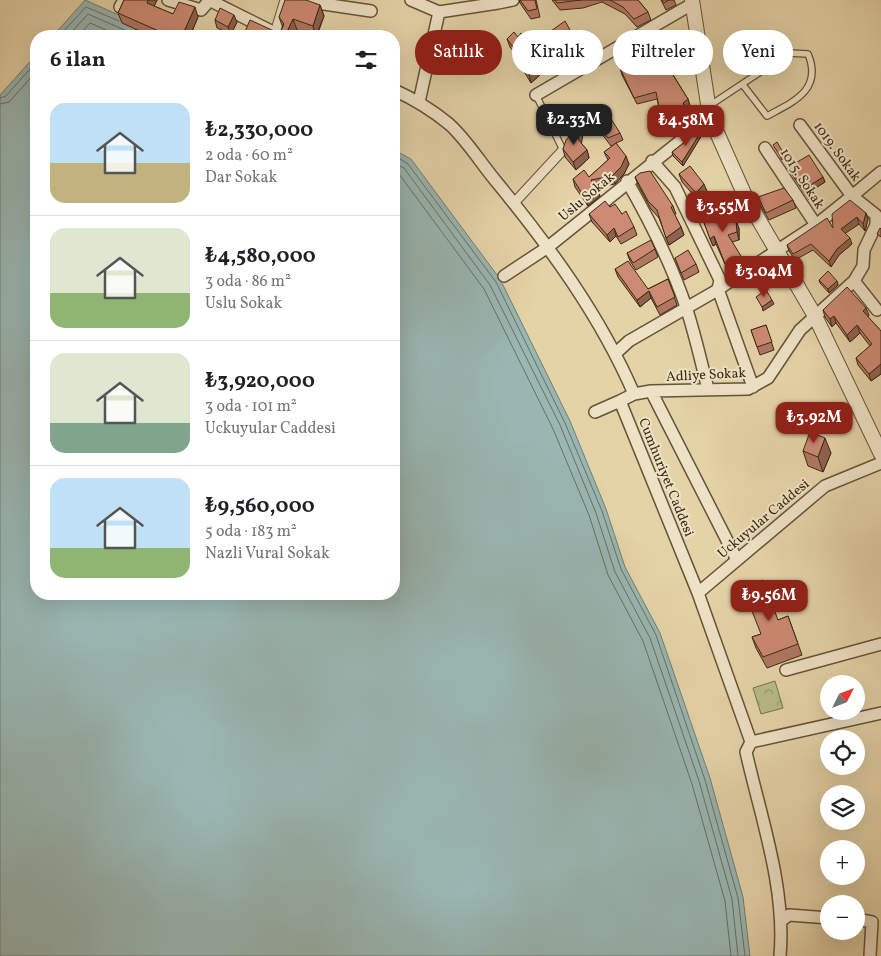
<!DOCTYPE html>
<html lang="tr">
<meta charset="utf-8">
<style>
:root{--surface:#fff;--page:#f6f6f6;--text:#202124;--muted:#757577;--line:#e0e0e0;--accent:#8f2418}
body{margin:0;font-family:Vollkorn,serif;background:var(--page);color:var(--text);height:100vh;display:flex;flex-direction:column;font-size:19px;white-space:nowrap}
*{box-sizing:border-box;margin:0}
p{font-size:16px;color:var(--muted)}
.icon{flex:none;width:28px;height:28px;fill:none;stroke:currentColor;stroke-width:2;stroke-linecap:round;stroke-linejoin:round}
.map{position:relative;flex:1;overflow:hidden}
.drawer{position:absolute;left:30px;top:30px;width:370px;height:570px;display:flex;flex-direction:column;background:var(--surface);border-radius:20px;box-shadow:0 5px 20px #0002}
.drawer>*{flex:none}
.top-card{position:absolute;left:415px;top:30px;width:390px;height:45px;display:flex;gap:10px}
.needle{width:32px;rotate:48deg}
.controls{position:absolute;left:820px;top:675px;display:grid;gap:10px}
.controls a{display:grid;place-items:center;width:45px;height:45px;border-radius:50%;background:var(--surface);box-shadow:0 5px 20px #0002;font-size:25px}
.price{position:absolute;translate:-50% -42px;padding:0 11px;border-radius:10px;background:var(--accent);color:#fff;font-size:16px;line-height:32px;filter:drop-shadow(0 1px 2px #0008)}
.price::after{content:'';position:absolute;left:50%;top:30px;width:15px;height:11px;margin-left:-8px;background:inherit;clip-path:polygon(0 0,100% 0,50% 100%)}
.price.on{background:#222;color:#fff}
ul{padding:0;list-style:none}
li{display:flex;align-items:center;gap:15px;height:125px;padding:0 20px}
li+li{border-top:1px solid var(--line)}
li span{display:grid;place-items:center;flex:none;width:140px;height:100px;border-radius:15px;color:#555}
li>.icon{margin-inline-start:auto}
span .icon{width:60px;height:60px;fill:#fffc;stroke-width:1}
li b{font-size:21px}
h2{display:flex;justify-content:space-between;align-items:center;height:60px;padding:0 20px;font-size:21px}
.chip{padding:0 18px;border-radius:22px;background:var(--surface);box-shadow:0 5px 20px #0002;font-size:18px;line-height:45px}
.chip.on{background:var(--accent);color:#fff}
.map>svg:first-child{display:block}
</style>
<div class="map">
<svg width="881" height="956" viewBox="0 0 881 956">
<defs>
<pattern id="park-crowns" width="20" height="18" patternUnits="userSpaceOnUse" patternTransform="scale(1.25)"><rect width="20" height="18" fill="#b7bc86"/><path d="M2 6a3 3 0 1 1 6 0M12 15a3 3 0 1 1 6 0" fill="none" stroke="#96996c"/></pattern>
</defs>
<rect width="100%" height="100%" fill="#e5d3a8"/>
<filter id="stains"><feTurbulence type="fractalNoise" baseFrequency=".004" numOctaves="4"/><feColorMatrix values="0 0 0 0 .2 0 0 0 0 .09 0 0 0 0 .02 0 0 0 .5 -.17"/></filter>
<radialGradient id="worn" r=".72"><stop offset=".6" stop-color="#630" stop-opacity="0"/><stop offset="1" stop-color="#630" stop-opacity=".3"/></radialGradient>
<!-- park -->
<path fill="url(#park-crowns)" stroke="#78724c" d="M775,681L783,708L761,714L753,688Z"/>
<!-- water -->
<path fill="#99b6b2" stroke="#737e72" d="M85,0L166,36H53Z
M36,55V594H394V150L411,159L500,279L570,421L606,509L625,567L660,633L710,778L743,897L750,956H0V95Z"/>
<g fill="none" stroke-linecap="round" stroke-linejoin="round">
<!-- shore -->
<path stroke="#697062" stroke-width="1" d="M59,36L86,7L119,21
M68,36L88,14L138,36
M78,36L90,23L120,36
M0,98L6,96L36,62
M0,104L9,102L36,72
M394,155L408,164L496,282L565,423L602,511L621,569L656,635L705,780L738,898L745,956
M394,163L404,168L490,285L560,425L596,513L615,572L650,638L699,781L732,899L738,956
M394,171L399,174L484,289L553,429L589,515L608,575L643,641L692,784L725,901L731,956"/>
<defs>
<path id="service" d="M536,95L563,150
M709,106L789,53L808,54C823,90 793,102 767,116L743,85"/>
<path id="pedestrian" d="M275,33L285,0
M514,203L563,150"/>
<path id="minor" d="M168,0L201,10L209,1
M209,0L281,36
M297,0L371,11
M411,0L439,12
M498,3L513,0
M120,7L124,0
M439,12L498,3L497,0
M394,90C414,99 432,110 449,124C466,139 480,162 495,180C549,246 600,315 634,394L620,401L698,593L751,742L746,752C761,818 786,888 780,956
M536,95L692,4
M419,102L439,12
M765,148L816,225
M652,161L675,187L720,280L718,289L753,387
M627,181C650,221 671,263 686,307C695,334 701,362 708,389
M504,276L548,247L710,117
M854,281L877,310
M616,353L629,341L714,292L816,225L852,196L800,125
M651,391L737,560
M634,394L651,391L748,389L768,378L800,330L854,281L863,266L864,250L876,225V215L852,196L881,172
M595,412L620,401
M698,593L825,486L881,463
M786,670L881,644
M751,742L881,713
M856,919L872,922L870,956
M782,920L789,915L829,918"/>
<path id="tertiary" d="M692,0L710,117L746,198L815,316L881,454"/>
</defs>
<!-- service casing -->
<use href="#service" stroke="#645437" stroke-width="8"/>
<!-- pedestrian casing -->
<use href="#pedestrian" stroke="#645437" stroke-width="11"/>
<!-- minor casing -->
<use href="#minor" stroke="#645437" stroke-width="14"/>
<!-- tertiary casing -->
<use href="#tertiary" stroke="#645437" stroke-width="16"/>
<!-- service -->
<use href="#service" stroke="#eee2c6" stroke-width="5.5"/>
<!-- pedestrian -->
<use href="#pedestrian" stroke="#eee2c6" stroke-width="9"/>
<!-- minor -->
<use href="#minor" stroke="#eee2c6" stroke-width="11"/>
<!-- tertiary -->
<use href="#tertiary" stroke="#eee2c6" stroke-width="14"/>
</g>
<!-- wall -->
<path fill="#b07763" stroke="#392911" d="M124,0H157L154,6L173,14L198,17L190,36H151L122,23L118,13Z
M519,0H536L540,17L531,19L520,3Z
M552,0H638L648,12L651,20L637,27L625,14L602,2L583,8L560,10Z
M661,0H674L676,5L666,10Z
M320,5L324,16L317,36H315L297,30L294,36H243L281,31L283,28L279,17Z
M215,20L237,22L231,34L217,28Z
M544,36L572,37L566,45L570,51L573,58L562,66L546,43Z
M518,37L541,65L543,72L531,83L517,60L515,53L510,47L507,39Z
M671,62L673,68L670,70L688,99L690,106L686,110L689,117L671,129L662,114L659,107L657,99L637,104L622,75L620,68Z
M592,118L620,133L623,140L616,143L629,164L624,174L615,184L597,187L600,196L588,206L575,187L573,179L589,177L608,160L604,152L616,144L611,146L595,125Z
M580,125L583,133L581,143L587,150L589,158L576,170L565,157L563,149Z
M704,127L705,130L683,166L673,156L672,152Z
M789,167L823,177L825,182L809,192L812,198L809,200L791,173Z
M679,174L707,191L698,200L682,182Z
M635,177L673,206L676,214H674L681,227L684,235L669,245L659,218L651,209L638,185Z
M758,197L793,200L796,208L769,220L760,205Z
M610,207L622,214L634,227L637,235L621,244L616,236L610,242L592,222L589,214Z
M866,213L868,219L865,231L859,224L845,233L852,244L839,255L831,267L813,250L795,260L789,251L787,245L833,228Z
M703,220L739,228V240L732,242L744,263L729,273L716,244L713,246Z
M655,249L658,257L636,270L630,261L627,253Z
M675,258L696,264L699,272L684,280Z
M615,269L648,289L668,279L677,305L660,315L651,298L640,307L618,277Z
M819,280L837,281L838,285L829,293L820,283Z
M823,310L869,315L868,317L881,331V374L871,381L858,365L856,358L870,346L860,333L850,342L836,323L832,327L825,317Z
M766,325L774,350L760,355L751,330Z
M803,451L831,453L823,472L808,466Z
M788,616L802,655L767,668L756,648L752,637L761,634L778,620Z"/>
<!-- shaded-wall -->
<path fill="#906150" stroke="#392911" d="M148,0H157L151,13L147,3Z
M320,5L324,16L316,36L313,26Z
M195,7L198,17L190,36H182Z
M234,15L237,22L231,34L228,27Z
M293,19L297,30L294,36H285Z
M570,30L572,37L565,47L563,40Z
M570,51L573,58L562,66L559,59Z
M541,65L543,72L531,83L529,75Z
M688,99L690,106L685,110L683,103Z
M686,110L689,117L671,129L669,122Z
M580,125L583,133L581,147L578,139Z
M704,127L705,130L683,166L682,162Z
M587,150L589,158L576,170L573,162Z
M784,154L785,157L782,160L780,156Z
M626,156L629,164L624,174L615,184L612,176Z
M823,177L825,182L808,193L806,188Z
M704,184L707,191L698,200L696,193Z
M597,188L600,196L588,206L585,198Z
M866,213L868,219L865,231L863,224Z
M857,217L859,224L843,235L841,229Z
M736,220L739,228V240L737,232Z
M681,227L684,235L669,245L666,238Z
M614,228L616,236L610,242L607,235Z
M714,236L716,244L713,246L710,239Z
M850,238L852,244L839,255L831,267L829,261L837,249Z
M741,256L744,263L729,273L726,266Z
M837,281L838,285L829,293L828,289Z
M649,291L651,298L640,307L637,300Z
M772,300L774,304L763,311L762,307Z
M866,308L869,315L865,319L863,311Z
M834,316L836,323L832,327L830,319Z
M857,325L860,333L850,342L847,335Z
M881,364V374L871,381L869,374Z
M825,438L831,453L823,472L818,457Z"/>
<!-- building -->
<path fill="#cd8a73" stroke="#392911" d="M124,0H148L147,3L173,14L179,2L195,7L182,36H170L118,13Z
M285,0H306L320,5L313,26L293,19L285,36H243L250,20L274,31H281L284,24L279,17Z
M520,0H535L537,9L528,11Z
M555,0H581L557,3Z
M610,0H638L648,12L634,19L623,7Z
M662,0H669L664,3Z
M220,8L234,15L228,27L215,20Z
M565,21L570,30L563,40L570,51L559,59L544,36Z
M514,32L518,37L521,33L541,65L529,75L514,52L516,51L507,39Z
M660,46L671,62L666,64L688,99L683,103L686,110L669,122L659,107L656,92L634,98L620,68L632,61L636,66Z
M604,108L620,133L608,138L592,118Z
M580,125L578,139L587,150L573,162L563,149L566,140Z
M704,127L682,162L672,152Z
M777,142L784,154L780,156L773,145Z
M616,143L626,156L621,167L612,176L591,180L597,188L585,198L573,179L584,170L589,177L610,158L604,152Z
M809,155L823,177L806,188L810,193L807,195L789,167Z
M690,166L704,184L696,193L679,174Z
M650,171L673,206L671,207L681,227L666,238L657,210L648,201L635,177L640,173Z
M784,188L793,200L766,213L758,197Z
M850,200L866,213L863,224L857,217L841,229L850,238L837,249L829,261L811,244L793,254L787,245L827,218L833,228L832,214Z
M605,201L610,207L615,204L622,214L626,211L634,227L618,237L614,228L607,235L589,214Z
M727,205L736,220L737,232L728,235L741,256L726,266L714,236L710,239L703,220Z
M880,228L881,229V237L877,234Z
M651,240L655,249L633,263L627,253Z
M688,250L696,264L681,273L675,258Z
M628,261L648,289L668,279L675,297L657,307L649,291L637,300L615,269Z
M828,271L837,281L828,289L819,280Z
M847,287L866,308L863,311L881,331V364L869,374L856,358L872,344L857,325L847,335L834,316L830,319L823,310Z
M766,290L772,300L762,307L756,297Z
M766,325L772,342L757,347L751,330Z
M810,432L825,438L818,457L803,451Z
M763,580L778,620L788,616L798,644L763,657L752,637L761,634L743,588Z"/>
<g text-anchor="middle" stroke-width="4" stroke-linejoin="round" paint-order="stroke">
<!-- street labels -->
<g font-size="14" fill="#392911" stroke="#eee2c6">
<text transform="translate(838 151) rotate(54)" y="5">1019. Sokak</text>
<text transform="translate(803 178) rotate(57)" y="5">1015. Sokak</text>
<text transform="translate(586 196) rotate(-40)" y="5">Uslu Sokak</text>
<text transform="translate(706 374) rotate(-3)" y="5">Adliye Sokak</text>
<text transform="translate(667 477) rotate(68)" y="5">Cumhuriyet Caddesi</text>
<text transform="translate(763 518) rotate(-40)" y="5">Uckuyular Caddesi</text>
</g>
</g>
<rect width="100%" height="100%" filter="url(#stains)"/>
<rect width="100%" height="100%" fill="url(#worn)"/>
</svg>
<div class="controls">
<a><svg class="needle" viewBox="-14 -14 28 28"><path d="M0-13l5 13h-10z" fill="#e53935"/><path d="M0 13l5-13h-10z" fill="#757577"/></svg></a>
<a><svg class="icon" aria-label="locate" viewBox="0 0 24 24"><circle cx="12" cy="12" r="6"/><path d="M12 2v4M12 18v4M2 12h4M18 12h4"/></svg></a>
<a><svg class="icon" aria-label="layers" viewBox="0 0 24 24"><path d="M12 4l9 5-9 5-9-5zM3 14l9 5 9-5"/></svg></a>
<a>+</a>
<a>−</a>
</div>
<b class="price on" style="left:574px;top:146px">₺2.33M</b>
<b class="price" style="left:686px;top:147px">₺4.58M</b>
<b class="price" style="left:723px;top:233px">₺3.55M</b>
<b class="price" style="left:764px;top:298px">₺3.04M</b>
<b class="price" style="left:814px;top:444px">₺3.92M</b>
<b class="price" style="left:769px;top:622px">₺9.56M</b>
<div class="top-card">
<a class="chip on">Satılık</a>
<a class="chip">Kiralık</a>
<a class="chip">Filtreler</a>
<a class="chip">Yeni</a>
</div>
<section class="drawer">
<h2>6 ilan<svg class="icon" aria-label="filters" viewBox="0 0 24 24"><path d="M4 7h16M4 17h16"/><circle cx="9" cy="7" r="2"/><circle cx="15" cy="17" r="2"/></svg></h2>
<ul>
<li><span style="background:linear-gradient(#bfe0f5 60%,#c2b280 0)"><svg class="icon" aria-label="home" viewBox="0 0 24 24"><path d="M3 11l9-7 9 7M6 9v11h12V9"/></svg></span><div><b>₺2,330,000</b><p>2 oda · 60 m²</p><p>Dar Sokak</p></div></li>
<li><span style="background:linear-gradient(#dfe7d0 65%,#8fb573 0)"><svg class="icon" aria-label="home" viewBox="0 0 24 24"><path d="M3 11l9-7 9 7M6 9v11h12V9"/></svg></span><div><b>₺4,580,000</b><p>3 oda · 86 m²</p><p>Uslu Sokak</p></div></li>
<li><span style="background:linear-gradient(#dfe7d0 70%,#7fa58c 0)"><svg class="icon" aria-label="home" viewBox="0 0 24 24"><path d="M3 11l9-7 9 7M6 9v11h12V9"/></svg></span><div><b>₺3,920,000</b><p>3 oda · 101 m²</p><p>Uckuyular Caddesi</p></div></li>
<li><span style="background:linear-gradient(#bfe0f5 70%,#8fb573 0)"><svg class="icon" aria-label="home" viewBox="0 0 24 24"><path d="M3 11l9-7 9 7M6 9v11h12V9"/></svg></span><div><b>₺9,560,000</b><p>5 oda · 183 m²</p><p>Nazli Vural Sokak</p></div></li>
</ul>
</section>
</div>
